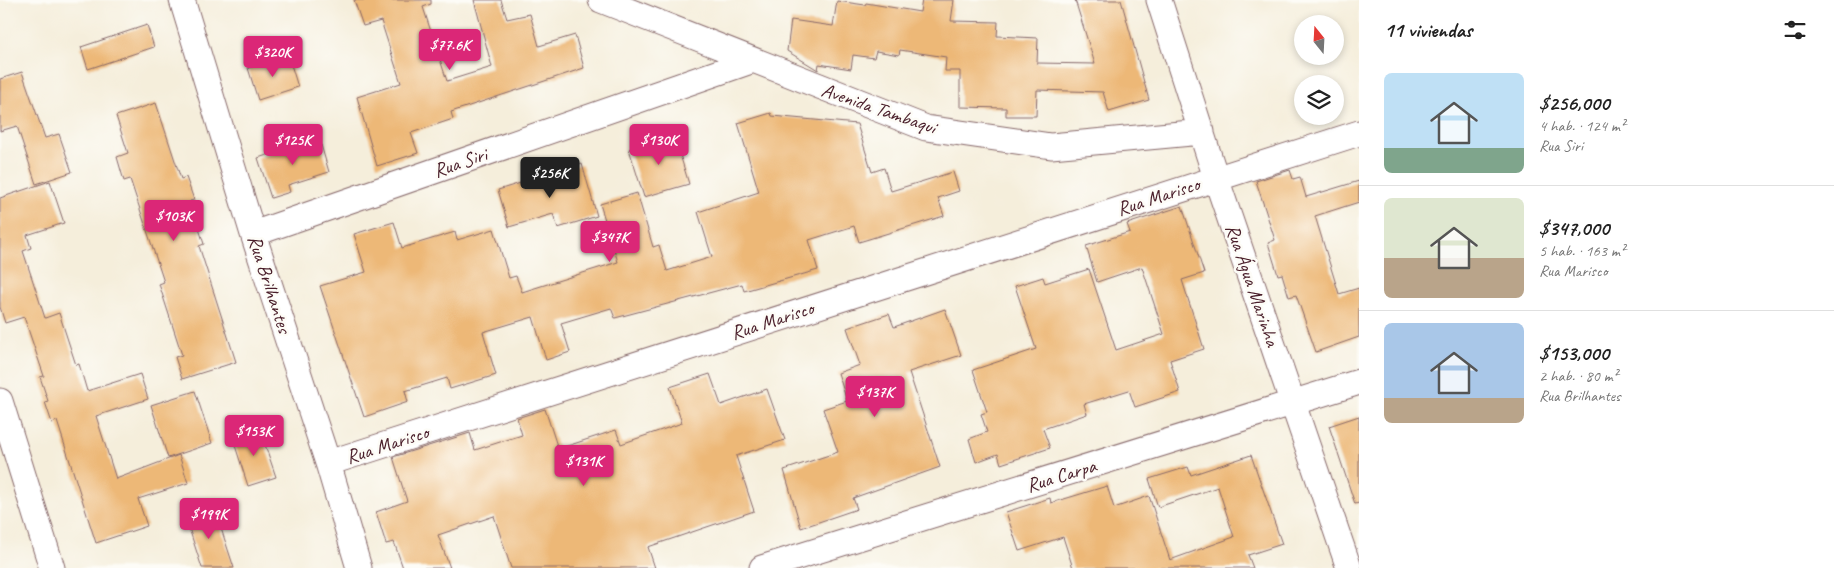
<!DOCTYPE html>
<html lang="es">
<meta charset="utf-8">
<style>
:root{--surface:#fff;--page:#f2f2f2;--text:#222;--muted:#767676;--line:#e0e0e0;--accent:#db2777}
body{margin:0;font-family:Caveat,sans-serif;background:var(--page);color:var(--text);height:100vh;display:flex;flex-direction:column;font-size:19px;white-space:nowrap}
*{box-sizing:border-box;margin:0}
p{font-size:16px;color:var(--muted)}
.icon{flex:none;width:28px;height:28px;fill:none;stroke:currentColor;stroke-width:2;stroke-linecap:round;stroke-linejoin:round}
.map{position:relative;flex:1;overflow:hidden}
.drawer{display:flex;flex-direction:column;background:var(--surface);width:475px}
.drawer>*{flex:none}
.needle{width:32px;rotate:342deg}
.controls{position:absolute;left:1294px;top:15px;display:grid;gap:10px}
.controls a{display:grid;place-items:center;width:50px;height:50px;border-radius:50%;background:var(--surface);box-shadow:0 2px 8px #0003;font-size:25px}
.price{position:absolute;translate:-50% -42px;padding:0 11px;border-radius:5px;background:var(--accent);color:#fff;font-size:16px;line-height:32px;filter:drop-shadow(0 1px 2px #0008)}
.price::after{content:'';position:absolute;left:50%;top:30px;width:15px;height:11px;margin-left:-8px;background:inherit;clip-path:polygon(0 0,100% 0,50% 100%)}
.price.selected{background:#222;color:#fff}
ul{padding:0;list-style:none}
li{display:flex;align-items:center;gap:15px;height:125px;padding:0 25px}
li+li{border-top:1px solid var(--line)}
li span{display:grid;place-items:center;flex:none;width:140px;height:100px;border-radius:8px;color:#555}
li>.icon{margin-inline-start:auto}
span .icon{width:60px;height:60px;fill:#fffc;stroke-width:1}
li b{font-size:21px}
h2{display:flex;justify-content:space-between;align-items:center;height:60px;padding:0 25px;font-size:21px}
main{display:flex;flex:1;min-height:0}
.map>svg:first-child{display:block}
</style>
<main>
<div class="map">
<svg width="1359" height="568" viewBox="0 0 1359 568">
<rect width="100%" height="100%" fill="#fdfcf7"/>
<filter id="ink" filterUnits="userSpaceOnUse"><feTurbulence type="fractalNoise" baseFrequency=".02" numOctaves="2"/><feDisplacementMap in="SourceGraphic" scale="10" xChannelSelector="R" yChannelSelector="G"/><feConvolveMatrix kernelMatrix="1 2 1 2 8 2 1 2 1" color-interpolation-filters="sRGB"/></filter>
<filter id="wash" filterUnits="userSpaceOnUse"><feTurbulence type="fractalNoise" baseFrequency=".0096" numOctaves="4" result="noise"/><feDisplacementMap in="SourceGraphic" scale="20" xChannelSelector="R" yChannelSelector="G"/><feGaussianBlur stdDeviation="1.12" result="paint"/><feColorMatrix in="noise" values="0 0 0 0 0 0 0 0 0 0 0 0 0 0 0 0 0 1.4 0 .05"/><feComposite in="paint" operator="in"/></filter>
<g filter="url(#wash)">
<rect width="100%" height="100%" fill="#f5eedb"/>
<g id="blocks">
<!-- building -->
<path fill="#edb877" d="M354,0H431V4L423,7L447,81L492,67L474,0H501L507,19L530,14L539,46L575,35L584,68L451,112L453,119L411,133L418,153L377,166L357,97L401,83L381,21L363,26Z
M922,0H954L951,21L998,22L997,36L1038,38L1037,63L1095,64L1075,0H1121L1149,100L1109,112L1103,92L1037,90L1036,116H1006V108L960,107V71H945L946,57L900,50L899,55L876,51L874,58L853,55L851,69L819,64L818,70L787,51L791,20L833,26L837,1L865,5L866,3L920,12Z
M147,25L154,47L88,69L81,47Z
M288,55L298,87L258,100L248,68Z
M22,72L45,138L59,134L72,172L36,184L17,126L0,131V79Z
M156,103L181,179L186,177L194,200L190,201L204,244L199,246L236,362L182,379L175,357L182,355L159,284L164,282L130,179L124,181L117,157L128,153L116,116Z
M771,113L772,116L857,124L872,172L884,168L891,191L953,172L959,191L938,198L944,216L859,242L854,226L809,240L818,270L744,291L742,284L615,318L611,308L561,323L570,352L546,360L533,317L483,332L496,375L450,389L447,378L405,391L408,402L364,417L320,286L366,272L354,234L394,222L402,248L455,232L457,240L494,229L509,278L516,276L522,292L618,262L600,204L637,193L653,247L659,245L667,271L712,257L698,212L759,192L738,123Z
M674,135L689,184L644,197L629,149Z
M319,138L329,172L288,185L290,192L271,198L258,158Z
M582,164L597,216L558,228L553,214L509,227L498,190Z
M1290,170L1293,179L1300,177L1306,197L1359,181V202L1315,216L1339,294L1359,288V337L1316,352L1296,295L1289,297L1282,274L1278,275L1268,243L1275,240L1256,181Z
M50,181L64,223L27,235L31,248L23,251L45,318L59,313L76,365L79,364L87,391L140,374L148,399L96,416L116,479L179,455L188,483L138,499L147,526L96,543L57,421L52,423L45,402L48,401L40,377L44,376L24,317L5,323L0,307V198Z
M1182,206L1204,273L1182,280L1204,349L1170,360L1180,392L1135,407L1129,390L1084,404L1087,414L1043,429L1050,448L1001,464L998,454L976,462L969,439L987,432L981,414L987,412L973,370L1036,349L1015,286L1043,277L1045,283L1089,269L1116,350L1164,334L1142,267L1097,282L1086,246L1130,232L1127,224Z
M945,309L961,355L909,372L940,467L853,498L857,509L801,528L784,470L838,452L823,409L847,401L838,373L860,365L847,328L889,314L894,327Z
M710,374L721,405L767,389L785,440L736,456L754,511L648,547L655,568H511L494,516L438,535L450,568H403L394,542L386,544L376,512L407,501L393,457L470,433L475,450L522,435L517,418L545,409L558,449L616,430L621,444L682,423L670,387Z
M195,391L212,443L168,458L151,405Z
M1359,416V503L1355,504L1329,426Z
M259,427L276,477L248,486L232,436Z
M1251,455L1282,544L1248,555L1253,568H1073L1063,537L1019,551L1006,512L1050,498L1051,503L1107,486L1114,508L1149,496L1170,560L1234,537L1218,487L1158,507L1149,479L1188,467L1191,475Z
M214,507L234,568H202L185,516Z"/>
</g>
</g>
<g filter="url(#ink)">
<use href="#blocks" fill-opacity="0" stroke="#866769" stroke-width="1"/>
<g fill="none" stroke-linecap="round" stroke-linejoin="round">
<defs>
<path id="street" d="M182,0L253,234L328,463L359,568
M601,0L926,128L1051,146L1202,132
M1159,0L1216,178L1349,568
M253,234L751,61
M0,401L52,568
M328,463L1359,133
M762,568L1359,382"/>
</defs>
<!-- street casing -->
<use href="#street" stroke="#866769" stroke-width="27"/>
<!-- street -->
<use href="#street" stroke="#fff" stroke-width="25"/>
</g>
</g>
<g text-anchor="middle" stroke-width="5" stroke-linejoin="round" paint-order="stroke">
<!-- street labels -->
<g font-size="20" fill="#4a1f2b" stroke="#fdfcf7">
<text transform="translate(879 108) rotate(19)" y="7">Avenida Tambaqui</text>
<text transform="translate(460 162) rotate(-19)" y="7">Rua Siri</text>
<text transform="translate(1158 196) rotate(-18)" y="7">Rua Marisco</text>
<text transform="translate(270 284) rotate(72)" y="7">Rua Brilhantes</text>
<text transform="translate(1253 285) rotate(71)" y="7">Rua Água Marinha</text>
<text transform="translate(772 320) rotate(-18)" y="7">Rua Marisco</text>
<text transform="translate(387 444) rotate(-18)" y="7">Rua Marisco</text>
<text transform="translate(1061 475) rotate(-17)" y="7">Rua Carpa</text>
</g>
</g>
</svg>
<div class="controls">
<a><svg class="needle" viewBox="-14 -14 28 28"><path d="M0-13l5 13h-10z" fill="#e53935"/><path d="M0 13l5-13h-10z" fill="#767676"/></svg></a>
<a><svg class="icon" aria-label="layers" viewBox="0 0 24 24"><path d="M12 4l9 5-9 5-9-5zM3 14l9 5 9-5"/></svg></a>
</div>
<b class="price" style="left:450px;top:71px">$77.6K</b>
<b class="price" style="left:273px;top:78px">$320K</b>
<b class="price" style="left:293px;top:166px">$125K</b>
<b class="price" style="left:659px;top:166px">$130K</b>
<b class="price selected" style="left:550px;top:199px">$256K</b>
<b class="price" style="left:174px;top:242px">$103K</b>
<b class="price" style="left:610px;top:263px">$347K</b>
<b class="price" style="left:875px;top:418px">$137K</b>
<b class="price" style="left:254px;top:457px">$153K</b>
<b class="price" style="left:584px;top:487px">$131K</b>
<b class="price" style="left:209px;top:540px">$199K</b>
</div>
<section class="drawer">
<h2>11 viviendas<svg class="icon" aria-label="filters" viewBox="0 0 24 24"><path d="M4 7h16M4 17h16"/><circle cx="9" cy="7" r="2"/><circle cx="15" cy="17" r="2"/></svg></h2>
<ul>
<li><span style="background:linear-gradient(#bfe0f5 75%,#7fa58c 0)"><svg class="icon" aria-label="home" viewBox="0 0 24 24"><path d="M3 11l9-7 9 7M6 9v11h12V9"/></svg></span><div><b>$256,000</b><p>4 hab. · 124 m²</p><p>Rua Siri</p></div></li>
<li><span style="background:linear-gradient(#dfe7d0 60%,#b9a48a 0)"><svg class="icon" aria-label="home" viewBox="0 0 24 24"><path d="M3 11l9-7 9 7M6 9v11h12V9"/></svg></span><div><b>$347,000</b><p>5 hab. · 163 m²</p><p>Rua Marisco</p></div></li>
<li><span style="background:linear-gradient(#a9c7e8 75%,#b9a48a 0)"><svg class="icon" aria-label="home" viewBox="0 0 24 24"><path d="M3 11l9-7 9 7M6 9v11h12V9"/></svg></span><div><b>$153,000</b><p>2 hab. · 80 m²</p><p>Rua Brilhantes</p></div></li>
</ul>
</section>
</main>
